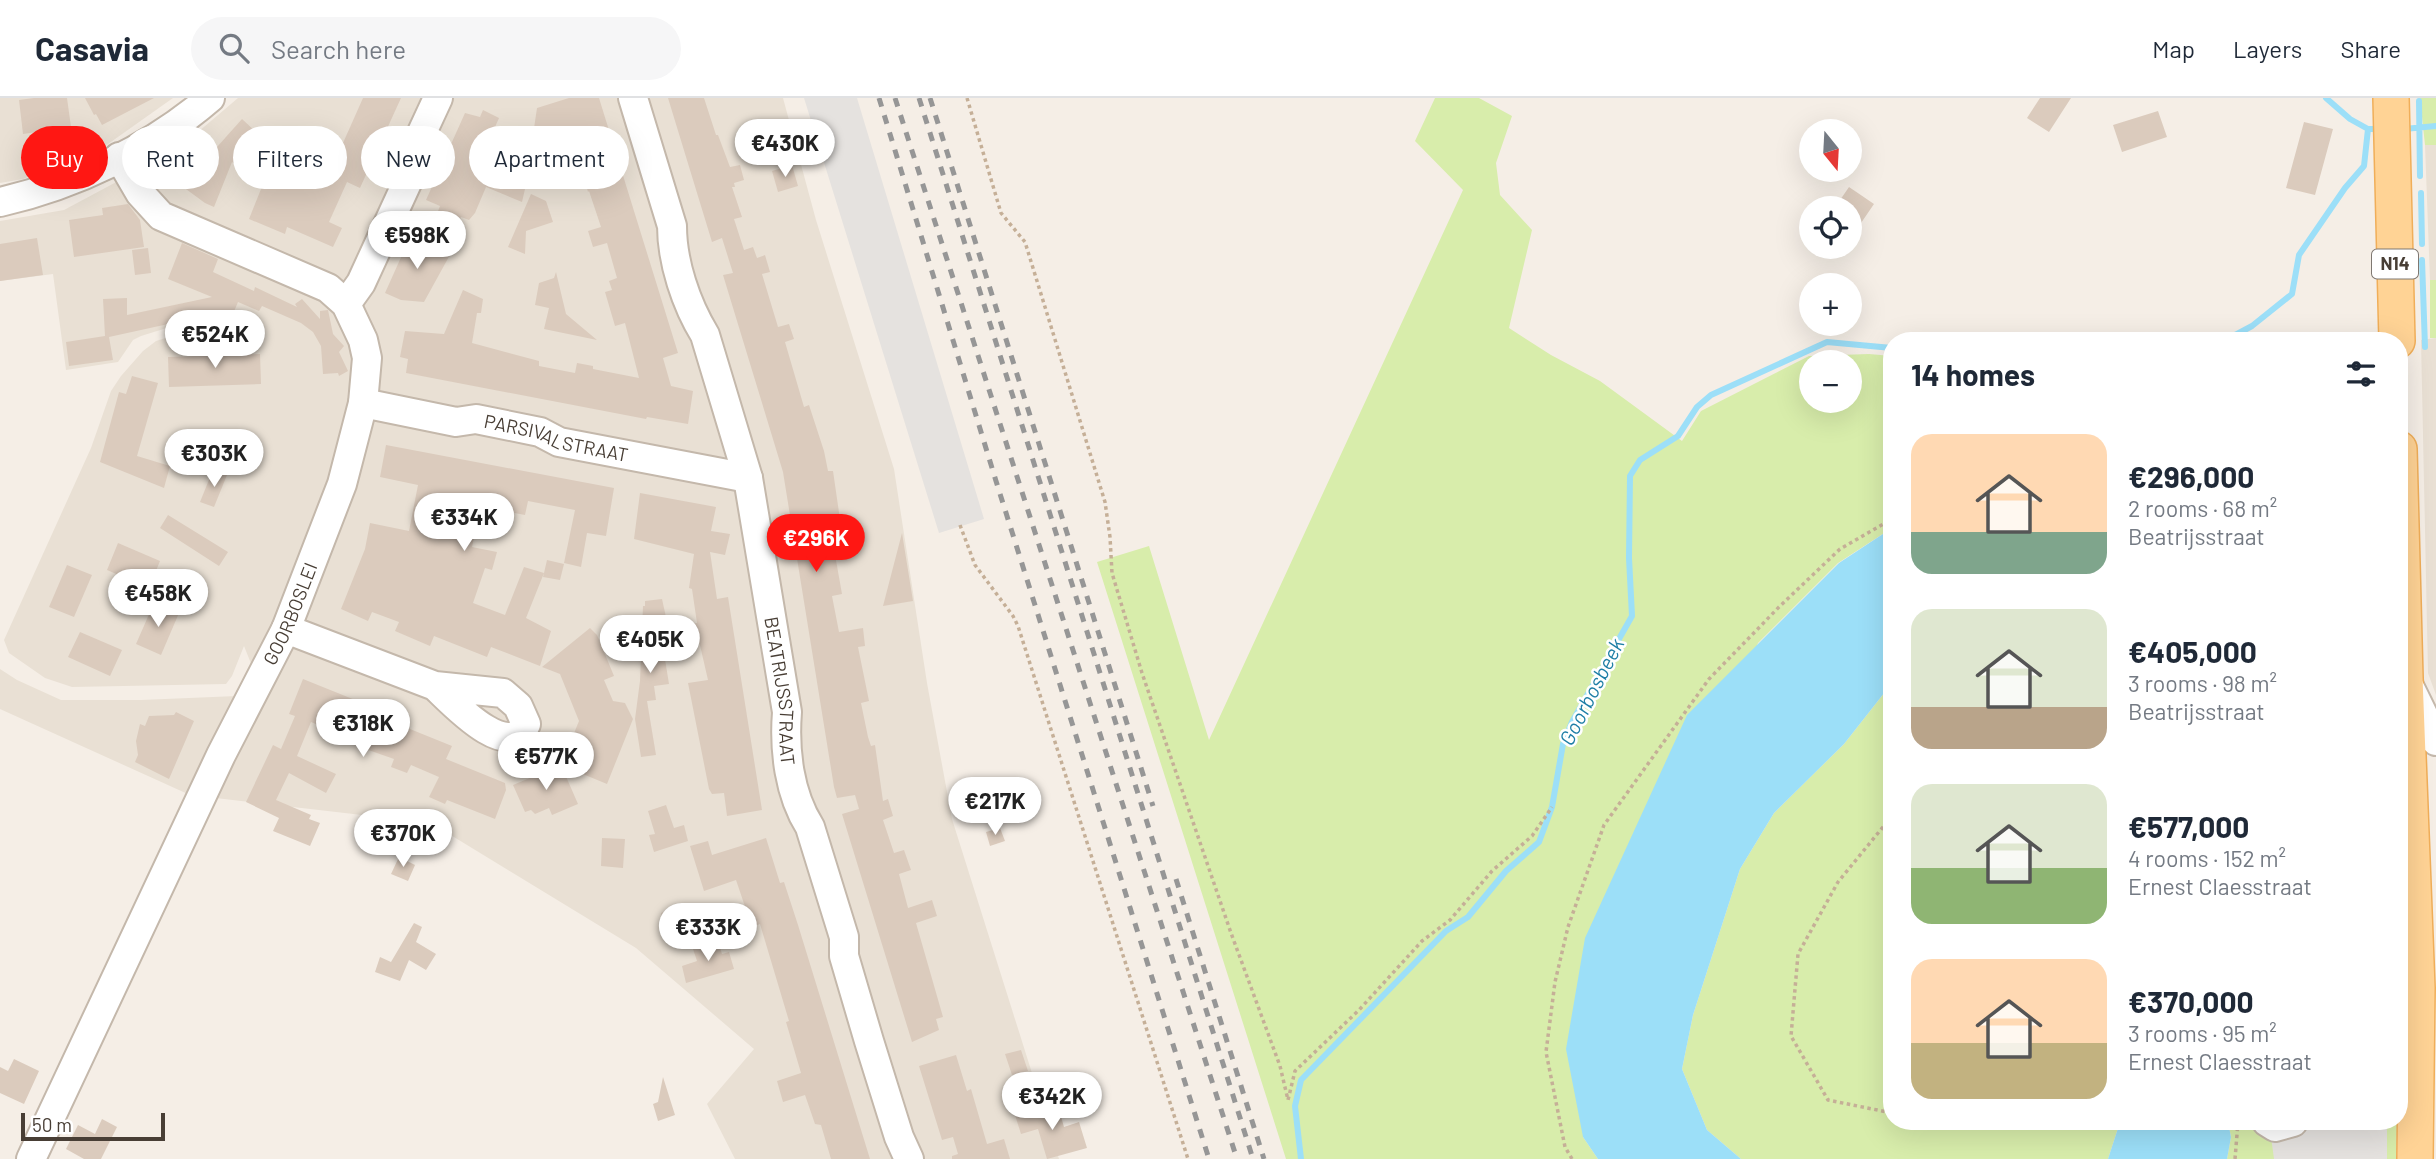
<!DOCTYPE html>
<meta charset="utf-8">
<style>
:root{--surface:#fff;--page:#f6f6f7;--text:#1f2937;--muted:#747a83;--line:#e0e1e3;--accent:#ff1713}
body{margin:0;font-family:Barlow,sans-serif;background:var(--page);color:var(--text);height:100vh;display:flex;flex-direction:column;font-size:26px;white-space:nowrap}
*{box-sizing:border-box;margin:0}
p{font-size:23px;color:var(--muted)}
.icon{flex:none;width:38px;height:38px;fill:none;stroke:currentColor;stroke-width:2;stroke-linecap:round;stroke-linejoin:round}
.map{position:relative;flex:1;overflow:hidden}
.side{position:absolute;left:1883px;top:234px;width:525px;height:798px;display:flex;flex-direction:column;background:var(--surface);border-radius:28px;box-shadow:0 7px 28px #0002}
.side>*{flex:none}
.banner{position:absolute;left:21px;top:28px;width:665px;height:63px;display:flex;gap:14px}
.needle{width:46px;rotate:162deg}
.fabs{position:absolute;left:1799px;top:21px;display:grid;gap:14px}
.fabs a{display:grid;place-items:center;width:63px;height:63px;border-radius:50%;background:var(--surface);box-shadow:0 7px 28px #0002;font-size:35px}
.scale{position:absolute;left:21px;bottom:18px;width:144px;box-sizing:border-box;padding-left:7px;border:4px solid #483e35;border-top:0;font-size:19px;line-height:24px;white-space:nowrap;color:#483e35;-webkit-text-stroke:5px #fff;paint-order:stroke}
.price{position:absolute;translate:-50% -60px;padding:0 16px;border-radius:24px;background:#fff;color:#222;font-size:23px;line-height:46px;filter:drop-shadow(0 2px 4px #0008)}
.price::after{content:'';position:absolute;left:50%;top:42px;width:21px;height:16px;margin-left:-10px;background:inherit;clip-path:polygon(0 0,100% 0,50% 100%)}
.price.active{background:var(--accent);color:#fff}
ul{padding:0;list-style:none}
li{display:flex;align-items:center;gap:21px;height:175px;padding:0 28px}
li span{display:grid;place-items:center;flex:none;width:196px;height:140px;border-radius:21px;color:#555}
li>.icon{margin-inline-start:auto}
span .icon{width:84px;height:84px;fill:#fffc;stroke-width:1}
li b{font-size:30px}
h2{display:flex;justify-content:space-between;align-items:center;height:84px;padding:0 28px;font-size:30px}
.tag{padding:0 24px;border-radius:32px;background:var(--surface);box-shadow:0 7px 28px #0002;font-size:24px;line-height:63px}
.tag.active{background:var(--accent);color:#fff}
header{display:flex;align-items:center;gap:42px;box-sizing:border-box;height:98px;padding:0 35px;background:var(--surface);border-bottom:2px solid var(--line)}
header strong{font-size:33px}
nav{display:flex;gap:38px;margin-inline-start:auto;font-size:24px}
.search{width:490px;height:63px;background:var(--page);display:flex;align-items:center;gap:18px;box-sizing:border-box;padding:0 24px;border-radius:38px;color:var(--muted);font-size:26px}
.map>svg:first-child{display:block}
</style>
<header>
<strong>Casavia</strong>
<div class="search"><svg class="icon" aria-label="search" viewBox="0 0 24 24"><circle cx="10" cy="10" r="6"/><path d="M15 15l6 6"/></svg>Search here</div>
<nav><a>Map</a><a>Layers</a><a>Share</a></nav>
</header>
<div class="map">
<svg width="2436" height="1061" viewBox="0 0 2436 1061">
<rect width="100%" height="100%" fill="#f5eee6"/>
<!-- residential -->
<path fill="#e9e0d4" d="M0,0H173L108,46L23,81L0,85Z
M238,0H783L816,122L894,371L927,585L952,721L1059,1061H735L707,1006L754,951L636,850L431,725L190,697L0,611V571L17,582L61,602H141L237,598L252,568L244,548L232,578L226,586L72,589L45,580L9,555L4,542L91,350L111,293L121,278L143,253L156,243L175,237L176,230L173,228L141,238L133,242L118,264L66,272L53,176L0,183V123L64,112L178,51Z
M2425,47H2436V182H2430Z
M2436,240V597L2428,575L2421,242Z"/>
<!-- green -->
<path fill="#d8edab" fill-rule="evenodd" d="M1435,0H1479L1512,18L1496,65L1500,97L1532,132L1509,230L1551,257L1600,283L1682,343L1701,313L1809,258L1869,256L1892,258V430L1838,465L1758,545L1583,1039L1598,1061H1286L1097,464L1149,448L1209,642L1463,92L1415,43ZM1811,264H1850V303H1811Z
M2420,0H2436V47H2425Z
M2430,182H2436V240H2430Z
M1892,585V1024H2120L2108,1061H1741L1707,1032L1682,971L1693,917L1740,771L1774,715L1844,646Z
M2228,1024H2397L2396,1061H2227L2231,1039Z"/>
<!-- parking -->
<path fill="#e5e2df" d="M804,0H857L984,421L939,435Z
M2269,1024H2387V1061H2274Z"/>
<!-- water -->
<path fill="#9cdff8" d="M1892,430V585L1844,646L1774,715L1740,771L1693,917L1682,971L1707,1032L1741,1061H1598L1583,1039L1566,951L1585,840L1687,617L1839,465Z
M2120,1024H2228L2231,1039L2227,1061H2108Z"/>
<g fill="none" stroke-linecap="round" stroke-linejoin="round">
<!-- stream -->
<path stroke="#9cdff8" stroke-width="6" d="M2326,0L2350,21L2368,31
M2419,3L2420,78
M2404,31L2436,28
M2421,95L2422,146
M2422,162L2425,249
M2224,243L2252,228L2292,196L2299,157L2345,90L2364,68L2368,31H2383
M1301,1061L1295,1008L1301,982L1446,833L1468,819L1506,773L1539,744L1552,709L1563,646L1572,624L1632,518L1629,460L1630,378L1640,362L1678,338L1697,309L1711,297L1827,244L1892,250"/>
</g>
<!-- building -->
<path fill="#dbcbbd" d="M34,0H67L71,29L23,36L19,2Z
M85,0H154L102,27L96,16L94,17Z
M363,0H401L360,90L347,84L329,124L342,130L333,149L287,129L285,136L249,121L263,86L232,64L214,109L205,105L175,83L199,50L209,58L242,21L268,45L283,52L278,63L312,75L314,71L320,73L330,50L339,54Z
M569,0H599L678,255L663,260L671,288L693,293L688,326L647,319L646,321L406,275L408,261L400,259L405,233L444,236L463,192L483,201L481,215H477L472,245L539,263V268L575,275L577,265L593,268V271L639,280L625,225L615,228L605,194L612,192L609,183L617,180L607,145L593,149L588,133L601,129L589,93L588,94L574,42L534,52L522,104L486,89L475,115L469,122L461,119L458,126L437,116L440,108L426,102L465,15L480,19L483,12L499,20L488,45L515,58L533,37L537,10Z
M668,0H704L716,37H718L730,69L740,67L744,82L734,85L735,89H732L742,119L734,121L744,152L753,149L757,160L765,157L770,174L762,176L778,229L789,226L794,241L785,244L804,309L809,307L824,353L828,373H833L844,449L834,451L842,496L832,498L839,534L863,530L865,548L858,549L869,603L861,605L868,639L871,648L875,647L883,703L888,701L893,718L883,722L894,755L904,752L911,772L899,776L908,810L932,802L937,818L916,825L943,919L936,921L939,932L912,944L842,716L859,711L855,697L837,700L834,689L783,374L723,177L733,175L722,140L712,144Z
M2040,0H2071L2049,34L2027,20Z
M2158,13L2167,39L2122,54L2113,27Z
M2304,24L2333,31L2315,97L2286,90Z
M792,67L798,88L778,94L772,73Z
M1849,89L1874,106L1861,125L1850,117V110H1840L1836,108Z
M531,96L546,103L553,124L526,133L525,156L508,149Z
M128,106L140,122L144,149L74,159L69,122L103,117L102,110Z
M411,137L451,155L424,204L401,202L385,195Z
M37,140L43,177L0,183V146Z
M182,145L218,161L213,174L254,193L255,189L297,209L295,206L302,201L320,221V213L328,212L333,236L344,248L339,254L348,273L339,278L338,275L323,276L321,248L313,234L301,225L262,208L259,213L238,204L230,223L213,217L205,243L188,236L191,221L109,239L113,262L69,268L66,244L105,238L103,201L127,200V217L212,199L168,181Z
M148,150L151,175L135,177L132,152Z
M556,174L566,216L597,242L544,231L549,210L535,207L539,185L554,180Z
M260,256L261,286L169,289L168,259Z
M132,278L158,285L137,358L170,368L164,390L100,364L119,294L126,296Z
M386,347L614,390L606,438L587,435L581,469L564,465L575,412L528,403L525,417L471,407L466,438L474,440L472,449L497,454L492,472L485,470L473,505L505,517L524,469L544,475L547,462L564,466L560,482L543,479L544,475L526,520L551,533L540,568L491,549L487,559L434,538L430,548L395,533L399,524L372,514L368,523L341,511L365,451L370,425L409,433L418,387L380,379Z
M213,372L227,377L214,409L200,404Z
M640,395L716,409L711,433L730,436L725,457L710,454L717,501L728,499L762,712L727,718L724,695L712,696L709,691L688,585L708,582L699,543L694,544L692,526L697,525L692,491L689,490L694,456L634,441Z
M168,417L228,454L219,468L160,430Z
M902,435L913,503L883,508Z
M118,445L160,463L149,490L107,472Z
M67,467L92,477L74,519L49,509Z
M662,501L666,519L653,522L657,550L663,549L669,586L654,588L656,602L647,603L656,657L641,659L635,621L640,583L643,508H645V503Z
M154,505L179,515L161,557L136,546Z
M590,530L597,537L614,578L604,582L613,603L625,605L633,621L607,686L561,667L579,623L560,576L542,569Z
M80,534L122,552L110,578L68,559Z
M303,581L365,606L367,602L403,617L400,627L452,648L446,661L505,685L506,692L495,721L447,702L445,706L429,699L439,679L411,667L407,675L391,669L394,661L340,642L342,637L311,624L297,658L336,676L326,695L289,675L276,702L311,717L309,721L320,725L310,748L273,733L279,720L246,704L273,647L281,651L295,618L289,616Z
M176,614L194,623L169,681L135,664L138,657L136,643L140,626L145,628L149,618L174,617Z
M561,667L578,706L552,717L549,710L535,716L531,712L525,714L513,687Z
M666,707L674,730L684,727L688,743L654,754L649,737L655,736L648,713Z
M1000,730L1005,743L990,748L986,734Z
M602,740L625,741L623,770L601,768Z
M766,740L780,785L784,784L798,827L870,1061H831L821,1027L815,1026L805,997L783,1004L777,983L801,975L786,924L789,923L760,826L752,829L736,782L704,793L690,748L708,743L712,757Z
M399,759L415,767L408,783L391,776Z
M680,809L684,823L666,829L661,815Z
M414,825L422,829L416,844L436,856L426,872L409,862L400,883L375,874L380,859L391,864Z
M718,843L722,856L729,854L734,871L686,885L682,868L697,863L693,851Z
M1021,952L1028,973L1012,977L1005,956Z
M956,957L967,993L971,991L987,1046L1004,1041L1010,1061H952V1058L958,1056L953,1039L942,1042L919,968Z
M14,961L39,973L24,1006L0,995V969L8,973Z
M663,979L675,1017L658,1023L653,1006L658,1004Z
M1043,1008L1046,1019L1060,1015L1064,1029L1079,1024L1087,1050L1047,1061L1038,1031L1021,1036L1015,1017Z
M102,1021L117,1029L101,1061H84L66,1051L78,1027L95,1036Z"/>
<g fill="none" stroke-linecap="round" stroke-linejoin="round">
<defs>
<g id="minor">
<path id="s1" d="M633,0L672,128C672,164 686,206 705,237L748,380L787,614C784,652 789,696 810,729L844,839V858L869,943L899,1039L909,1061"/>
<path d="M0,104C75,87 152,50 210,0"/>
<path d="M346,206L361,185L412,74L413,54L438,0"/>
<path id="s2" d="M363,305L456,324L476,321L540,334L559,344L748,380"/>
<path d="M286,531L435,588L503,595L518,608L526,626C509,666 451,603 435,588"/>
<path d="M2408,586L2436,643"/>
<path d="M2267,1024L2275,1029L2293,1024"/>
<path id="s3" d="M31,1061L221,657L286,531L342,386L363,305L367,260L363,242L346,206L328,190L161,118L140,95L119,59"/>
</g>
<path id="major" d="M2391,0L2397,243
M2399,351L2405,580L2417,890L2415,1061"/>
</defs>
<!-- minor casing -->
<use href="#minor" stroke="#c4b8ab" stroke-width="32"/>
<!-- major casing -->
<use href="#major" stroke="#f0ae59" stroke-width="38"/>
<!-- path -->
<path stroke="#c5af97" stroke-width="3.5" stroke-dasharray="3.5 3.5" stroke-linecap="butt" d="M967,0L1001,115L1025,144L1105,404L1110,439L1112,475L1142,575L1231,835L1280,968L1288,1002L1295,973L1359,912L1422,843L1450,822L1492,773L1532,738L1552,709
M960,427L975,467L1013,518L1018,528L1188,1061
M1892,718L1838,784L1798,856L1791,938L1828,1002L1892,1015
M1572,1061L1565,1049L1546,954L1555,884L1568,829L1604,727L1709,581L1779,509L1840,451L1892,421
M2235,1061L2238,1024"/>
<!-- minor -->
<use href="#minor" stroke="#fff" stroke-width="28"/>
<!-- major -->
<use href="#major" stroke="#ffd395" stroke-width="35"/>
<!-- rail -->
<path stroke="#969696" stroke-width="5" stroke-dasharray="9 9" stroke-linecap="butt" d="M879,0L996,383L1209,1061
M895,0L1237,1061
M919,0L1253,1061
M930,0L1153,708
M1176,781L1264,1061"/>
</g>
<g text-anchor="middle" stroke-width="5" stroke-linejoin="round" paint-order="stroke">
<!-- shield labels -->
<rect fill="#fff" stroke="#7f7872" stroke-width="2" x="2372" y="151.5" width="46" height="29" rx="5"/>
<g font-size="18" font-weight="bold" fill="#483e35">
<text x="2395" y="172">N14</text>
</g>
<!-- street labels -->
<g font-size="19" fill="#483e35" stroke="#fff">
<text dy="7" stroke="none"><textPath href="#s2" startOffset="198">PARSIVALSTRAAT</textPath></text>
<text dy="7" stroke="none"><textPath href="#s3" startOffset="604">GOORBOSLEI</textPath></text>
<text dy="7" stroke="none"><textPath href="#s1" startOffset="614">BEATRIJSSTRAAT</textPath></text>
</g>
<!-- water labels -->
<g font-size="21" font-style="italic" fill="#1f7fa6" stroke="#fff">
<text transform="translate(1592 594) rotate(-63)" y="7">Goorbosbeek</text>
</g>
</g>
</svg>
<div class="fabs">
<a><svg class="needle" viewBox="-14 -14 28 28"><path d="M0-13l5 13h-10z" fill="#e53935"/><path d="M0 13l5-13h-10z" fill="#747a83"/></svg></a>
<a><svg class="icon" aria-label="locate" viewBox="0 0 24 24"><circle cx="12" cy="12" r="6"/><path d="M12 2v4M12 18v4M2 12h4M18 12h4"/></svg></a>
<a>+</a>
<a>−</a>
</div>
<div class="scale">50 m</div>
<b class="price" style="left:785px;top:81px">€430K</b>
<b class="price" style="left:417px;top:173px">€598K</b>
<b class="price" style="left:215px;top:272px">€524K</b>
<b class="price" style="left:214px;top:391px">€303K</b>
<b class="price" style="left:464px;top:455px">€334K</b>
<b class="price active" style="left:816px;top:476px">€296K</b>
<b class="price" style="left:158px;top:531px">€458K</b>
<b class="price" style="left:650px;top:577px">€405K</b>
<b class="price" style="left:363px;top:661px">€318K</b>
<b class="price" style="left:546px;top:694px">€577K</b>
<b class="price" style="left:995px;top:739px">€217K</b>
<b class="price" style="left:403px;top:771px">€370K</b>
<b class="price" style="left:708px;top:865px">€333K</b>
<b class="price" style="left:1052px;top:1034px">€342K</b>
<div class="banner">
<a class="tag active">Buy</a>
<a class="tag">Rent</a>
<a class="tag">Filters</a>
<a class="tag">New</a>
<a class="tag">Apartment</a>
</div>
<section class="side">
<h2>14 homes<svg class="icon" aria-label="filters" viewBox="0 0 24 24"><path d="M4 7h16M4 17h16"/><circle cx="9" cy="7" r="2"/><circle cx="15" cy="17" r="2"/></svg></h2>
<ul>
<li><span style="background:linear-gradient(#ffd9b3 70%,#7fa58c 0)"><svg class="icon" aria-label="home" viewBox="0 0 24 24"><path d="M3 11l9-7 9 7M6 9v11h12V9"/></svg></span><div><b>€296,000</b><p>2 rooms · 68 m²</p><p>Beatrijsstraat</p></div></li>
<li><span style="background:linear-gradient(#dfe7d0 70%,#b9a48a 0)"><svg class="icon" aria-label="home" viewBox="0 0 24 24"><path d="M3 11l9-7 9 7M6 9v11h12V9"/></svg></span><div><b>€405,000</b><p>3 rooms · 98 m²</p><p>Beatrijsstraat</p></div></li>
<li><span style="background:linear-gradient(#dfe7d0 60%,#8fb573 0)"><svg class="icon" aria-label="home" viewBox="0 0 24 24"><path d="M3 11l9-7 9 7M6 9v11h12V9"/></svg></span><div><b>€577,000</b><p>4 rooms · 152 m²</p><p>Ernest Claesstraat</p></div></li>
<li><span style="background:linear-gradient(#ffd9b3 60%,#c2b280 0)"><svg class="icon" aria-label="home" viewBox="0 0 24 24"><path d="M3 11l9-7 9 7M6 9v11h12V9"/></svg></span><div><b>€370,000</b><p>3 rooms · 95 m²</p><p>Ernest Claesstraat</p></div></li>
</ul>
</section>
</div>
